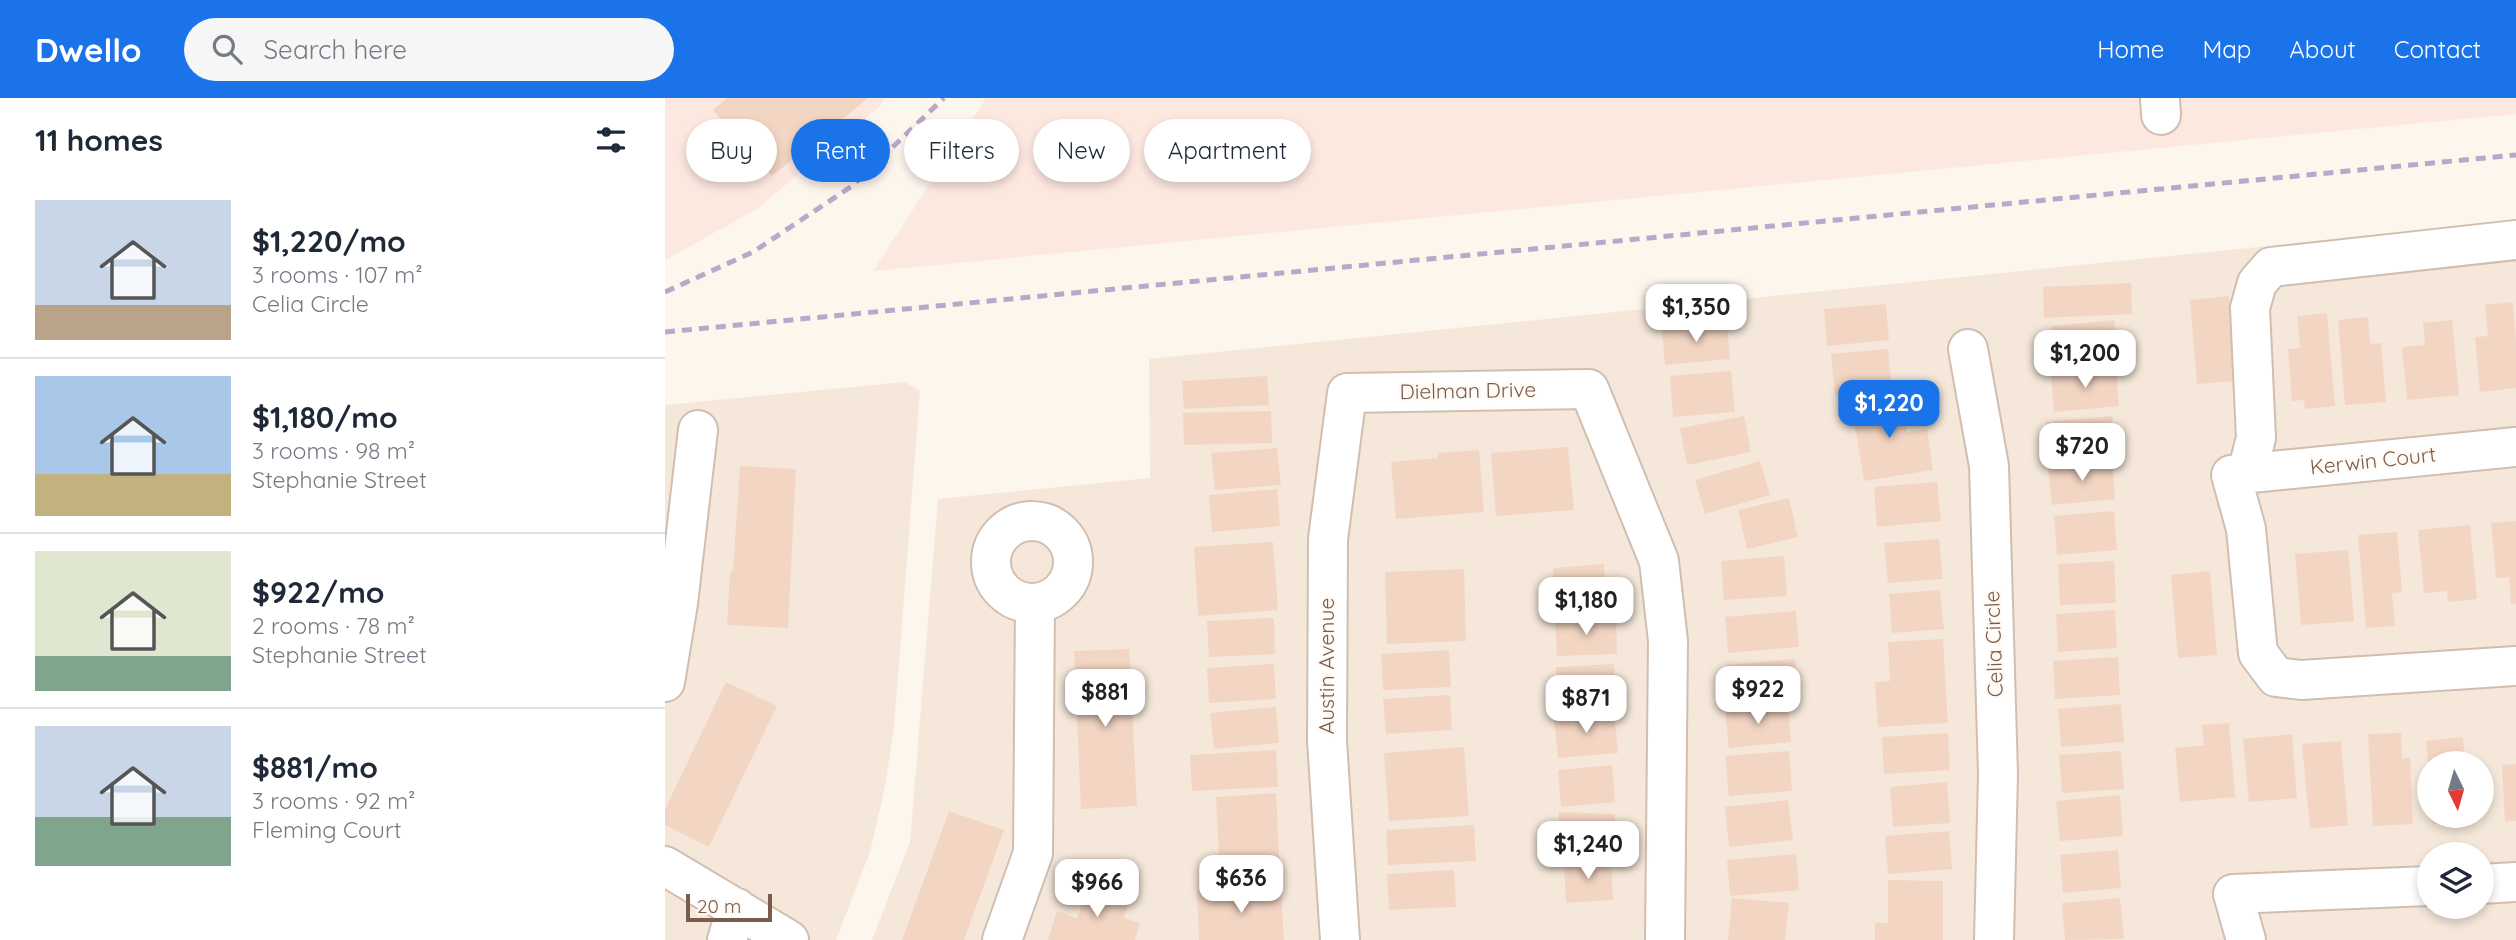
<!DOCTYPE html>
<meta charset="utf-8">
<style>
:root{--surface:#fff;--page:#f6f6f7;--text:#1f2937;--muted:#747a83;--line:#e0e1e3;--accent:#1a73e8}
body{margin:0;font-family:Quicksand,sans-serif;background:var(--page);color:var(--text);height:100vh;display:flex;flex-direction:column;font-size:26px;white-space:nowrap}
*{box-sizing:border-box;margin:0}
p{font-size:23px;color:var(--muted)}
.icon{flex:none;width:38px;height:38px;fill:none;stroke:currentColor;stroke-width:2;stroke-linecap:round;stroke-linejoin:round}
.map{position:relative;flex:1;overflow:hidden}
.sheet{display:flex;flex-direction:column;background:var(--surface);width:665px}
.sheet>*{flex:none}
.banner{position:absolute;left:21px;top:21px;width:665px;height:63px;display:flex;gap:14px}
.needle{width:46px;rotate:175deg}
.fabs{position:absolute;left:1752px;top:653px;display:grid;gap:14px}
.fabs a{display:grid;place-items:center;width:77px;height:77px;border-radius:50%;background:var(--surface);box-shadow:0 4px 10px #0003;font-size:35px}
.scale{position:absolute;left:21px;bottom:18px;width:86px;box-sizing:border-box;padding-left:7px;border:4px solid #7a5c4d;border-top:0;font-size:19px;line-height:24px;white-space:nowrap;color:#7a5c4d;-webkit-text-stroke:5px #fffaf3;paint-order:stroke}
.price{position:absolute;translate:-50% -60px;padding:0 16px;border-radius:14px;background:#fff;color:#222;font-size:23px;line-height:46px;filter:drop-shadow(0 2px 4px #0008)}
.price::after{content:'';position:absolute;left:50%;top:42px;width:21px;height:16px;margin-left:-10px;background:inherit;clip-path:polygon(0 0,100% 0,50% 100%)}
.price.on{background:var(--accent);color:#fff}
ul{padding:0;list-style:none}
li{display:flex;align-items:center;gap:21px;height:175px;padding:0 35px}
li+li{border-top:2px solid var(--line)}
li span{display:grid;place-items:center;flex:none;width:196px;height:140px;border-radius:0px;color:#555}
li>.icon{margin-inline-start:auto}
span .icon{width:84px;height:84px;fill:#fffc;stroke-width:1}
li b{font-size:30px}
h2{display:flex;justify-content:space-between;align-items:center;height:84px;padding:0 35px;font-size:30px}
.pill{padding:0 24px;border-radius:32px;background:var(--surface);box-shadow:0 4px 10px #0003;font-size:24px;line-height:63px}
.pill.on{background:var(--accent);color:#fff}
header{display:flex;align-items:center;gap:42px;box-sizing:border-box;height:98px;padding:0 35px;background:var(--accent);color:#fff}
header strong{font-size:33px}
nav{display:flex;gap:38px;margin-inline-start:auto;font-size:24px}
.search{width:490px;height:63px;background:var(--page);display:flex;align-items:center;gap:18px;box-sizing:border-box;padding:0 24px;border-radius:38px;color:var(--muted);font-size:26px}
main{display:flex;flex:1;min-height:0}
.map>svg:first-child{display:block}
</style>
<header>
<strong>Dwello</strong>
<div class="search"><svg class="icon" aria-label="search" viewBox="0 0 24 24"><circle cx="10" cy="10" r="6"/><path d="M15 15l6 6"/></svg>Search here</div>
<nav><a>Home</a><a>Map</a><a>About</a><a>Contact</a></nav>
</header>
<main>
<section class="sheet">
<h2>11 homes<svg class="icon" aria-label="filters" viewBox="0 0 24 24"><path d="M4 7h16M4 17h16"/><circle cx="9" cy="7" r="2"/><circle cx="15" cy="17" r="2"/></svg></h2>
<ul>
<li><span style="background:linear-gradient(#c9d6e8 75%,#b9a48a 0)"><svg class="icon" aria-label="home" viewBox="0 0 24 24"><path d="M3 11l9-7 9 7M6 9v11h12V9"/></svg></span><div><b>$1,220/mo</b><p>3 rooms · 107 m²</p><p>Celia Circle</p></div></li>
<li><span style="background:linear-gradient(#a9c7e8 70%,#c2b280 0)"><svg class="icon" aria-label="home" viewBox="0 0 24 24"><path d="M3 11l9-7 9 7M6 9v11h12V9"/></svg></span><div><b>$1,180/mo</b><p>3 rooms · 98 m²</p><p>Stephanie Street</p></div></li>
<li><span style="background:linear-gradient(#dfe7d0 75%,#7fa58c 0)"><svg class="icon" aria-label="home" viewBox="0 0 24 24"><path d="M3 11l9-7 9 7M6 9v11h12V9"/></svg></span><div><b>$922/mo</b><p>2 rooms · 78 m²</p><p>Stephanie Street</p></div></li>
<li><span style="background:linear-gradient(#c9d6e8 65%,#7fa58c 0)"><svg class="icon" aria-label="home" viewBox="0 0 24 24"><path d="M3 11l9-7 9 7M6 9v11h12V9"/></svg></span><div><b>$881/mo</b><p>3 rooms · 92 m²</p><p>Fleming Court</p></div></li>
</ul>
</section>
<div class="map">
<svg width="1851" height="842" viewBox="0 0 1851 842">
<rect width="100%" height="100%" fill="#fdf6ec"/>
<!-- residential -->
<path fill="#f5e8da" fill-rule="evenodd" d="M1851,123V842H207L245,744L273,401L485,380L484,261ZM1764,665H1816V718H1764ZM1764,756H1816V808H1764Z
M240,284L255,293L229,629L220,689L205,754L171,842H0V307Z"/>
<!-- commercial -->
<path fill="#fde8e0" d="M0,0H220L214,9L92,111L0,162Z
M321,0H1851V16L208,173Z"/>
<!-- building -->
<path fill="#f3d5c3" d="M62,0H203L107,78L48,12Z
M1466,185L1467,216L1379,220L1378,189Z
M1564,198L1571,283L1532,286L1525,202Z
M1848,204L1851,244V290L1815,294L1810,239L1823,238L1820,207Z
M1221,206L1224,242L1162,248L1159,211Z
M1662,215L1670,308L1640,311L1639,302L1627,303L1623,251L1635,250L1632,218Z
M1703,219L1705,246L1716,245L1721,304L1680,307L1673,222Z
M1449,222L1453,261L1390,267L1387,228Z
M1787,222L1794,297L1742,302L1737,249L1760,247L1758,225Z
M1062,226L1065,261L1000,267L997,232Z
M1223,251L1227,292L1170,297L1166,256Z
M1451,271L1454,308L1389,314L1386,277Z
M1066,273L1070,314L1008,319L1005,278Z
M602,278L604,307L519,311L517,283Z
M1236,297L1242,334L1262,331L1268,372L1199,383L1186,305Z
M606,313L607,345L519,347L518,315Z
M1079,318L1086,354L1022,367L1015,330Z
M1447,318L1451,355L1384,361L1381,324Z
M903,349L909,412L831,418L826,355Z
M612,350L616,387L550,392L546,355Z
M814,352L819,414L731,421L726,364L773,360V355Z
M1095,363L1105,397L1040,416L1030,382Z
M1447,364L1450,401L1387,407L1383,370Z
M75,368L131,371L123,530L62,527L65,474L68,473Z
M1272,384L1276,423L1212,429L1209,389Z
M612,391L615,428L547,434L544,397Z
M1124,400L1133,439L1082,451L1073,412Z
M1449,413L1452,452L1392,457L1389,418Z
M1851,423V506H1846L1844,479L1831,480L1826,425Z
M1805,427L1812,501L1783,504L1782,493L1759,495L1753,432Z
M1732,434L1737,494L1727,495L1730,528L1701,530L1693,437Z
M1274,441L1278,481L1223,485L1219,445Z
M608,444L613,512L533,518L529,449Z
M1683,452L1689,523L1636,527L1630,456Z
M1119,458L1122,498L1059,502L1056,463Z
M1449,463L1451,505L1395,507L1393,466Z
M939,466L942,506L891,511L888,470Z
M799,471L801,543L722,546L720,474Z
M1545,473L1552,557L1513,560L1506,477Z
M1275,492L1279,531L1227,535L1224,496Z
M1450,512L1452,550L1393,554L1391,516Z
M1131,513L1134,549L1063,555L1060,519Z
M609,520L610,556L544,559L542,523Z
M951,520L952,556L892,558L890,522Z
M1278,541L1283,625L1213,629L1210,584L1225,583L1223,544Z
M464,551L472,708L416,711L409,553Z
M784,552L786,589L718,592L716,556Z
M1453,559L1455,597L1390,601L1388,563Z
M1130,561L1133,596L1064,602L1061,567Z
M609,566L611,601L544,605L542,570Z
M949,566L951,606L893,609L891,569Z
M61,584L112,608L44,749L0,727V711Z
M785,597L787,632L721,636L718,601Z
M1123,606L1126,644L1064,650L1060,612Z
M1456,606L1459,644L1396,649L1393,611Z
M611,609L614,645L549,651L545,615Z
M949,614L953,655L893,660L889,619Z
M1564,625L1570,699L1515,704L1510,650L1539,647L1537,627Z
M1283,635L1285,672L1219,676L1217,639Z
M1736,635L1737,661L1745,660L1748,726L1708,728L1703,636Z
M1627,636L1632,700L1584,704L1578,641Z
M1798,639L1800,665H1763L1761,643Z
M1676,643L1683,727L1645,731L1637,646Z
M799,649L804,718L724,723L719,655Z
M611,652L613,689L527,693L525,657Z
M1124,653L1127,693L1064,698L1060,658Z
M1456,653L1459,691L1397,695L1394,657Z
M1851,666V723L1840,724L1837,667Z
M947,667L950,704L896,709L893,672Z
M1282,684L1285,725L1228,729L1225,689Z
M611,695L615,776L555,779L551,699Z
M1455,697L1458,738L1395,743L1391,703Z
M1123,702L1128,742L1064,749L1060,709Z
M284,713L339,732L299,842H237Z
M894,714L950,716L949,756L893,754Z
M1767,718H1805V723L1768,726Z
M809,727L811,763L723,767L721,732Z
M1284,733L1287,771L1223,776L1220,738Z
M1453,752L1456,790L1398,795L1395,757Z
M1131,756L1134,792L1065,798L1062,762Z
M946,762L948,802L901,805L899,764Z
M789,772L791,809L724,812L722,776Z
M1223,782L1278,783V842H1210V825H1223Z
M423,787L465,801L459,820L475,825L470,842H383L392,813L412,820Z
M616,789L619,842H534L532,793Z
M1067,800L1124,805L1120,842H1063Z
M1455,800L1459,841L1400,842L1397,805Z"/>
<g fill="none" stroke-linecap="round" stroke-linejoin="round">
<defs>
<path id="minor" d="M1495,0L1496,17
M1303,251L1324,368L1333,676L1329,842
M1851,349L1566,377L1581,431L1593,555L1611,579L1636,582L1851,568
M1582,375L1591,340L1585,210L1592,185L1606,169L1851,142
M326 464a41 41 0 1 1 82 0a41 41 0 1 1-82 0Z
M0,584L13,505L33,332
M0,768L124,842
M1816,786L1851,784
M62,842L72,810
M337,842L368,755L370,505
M675,842L662,643L663,441L682,295L924,291L994,463L1003,543L1000,842
M1581,842L1568,796L1764,788"/>
</defs>
<!-- minor casing -->
<use href="#minor" stroke="#d1beb0" stroke-width="42"/>
<!-- minor -->
<use href="#minor" stroke="#fff" stroke-width="38"/>
<!-- rail -->
<path stroke="#b9a8c9" stroke-width="5" stroke-dasharray="10 7" stroke-linecap="butt" d="M0,194L88,154L187,88L279,0
M0,234L1851,57"/>
</g>
<g text-anchor="middle" stroke-width="5" stroke-linejoin="round" paint-order="stroke">
<!-- street labels -->
<g font-size="21" fill="#7a5c4d" stroke="#fffaf3">
<text transform="translate(803 293) rotate(-1)" y="7">Dielman Drive</text>
<text transform="translate(1708 363) rotate(-6)" y="7">Kerwin Court</text>
<text transform="translate(1329 546) rotate(-92)" y="7">Celia Circle</text>
<text transform="translate(662 568) rotate(-90)" y="7">Austin Avenue</text>
</g>
</g>
</svg>
<div class="fabs">
<a><svg class="needle" viewBox="-14 -14 28 28"><path d="M0-13l5 13h-10z" fill="#e53935"/><path d="M0 13l5-13h-10z" fill="#747a83"/></svg></a>
<a><svg class="icon" aria-label="layers" viewBox="0 0 24 24"><path d="M12 4l9 5-9 5-9-5zM3 14l9 5 9-5"/></svg></a>
</div>
<div class="scale">20 m</div>
<b class="price" style="left:1031px;top:246px">$1,350</b>
<b class="price" style="left:1420px;top:292px">$1,200</b>
<b class="price on" style="left:1224px;top:342px">$1,220</b>
<b class="price" style="left:1417px;top:385px">$720</b>
<b class="price" style="left:921px;top:539px">$1,180</b>
<b class="price" style="left:1093px;top:628px">$922</b>
<b class="price" style="left:440px;top:631px">$881</b>
<b class="price" style="left:921px;top:637px">$871</b>
<b class="price" style="left:923px;top:783px">$1,240</b>
<b class="price" style="left:576px;top:817px">$636</b>
<b class="price" style="left:432px;top:821px">$966</b>
<div class="banner">
<a class="pill">Buy</a>
<a class="pill on">Rent</a>
<a class="pill">Filters</a>
<a class="pill">New</a>
<a class="pill">Apartment</a>
</div>
</div>
</main>
